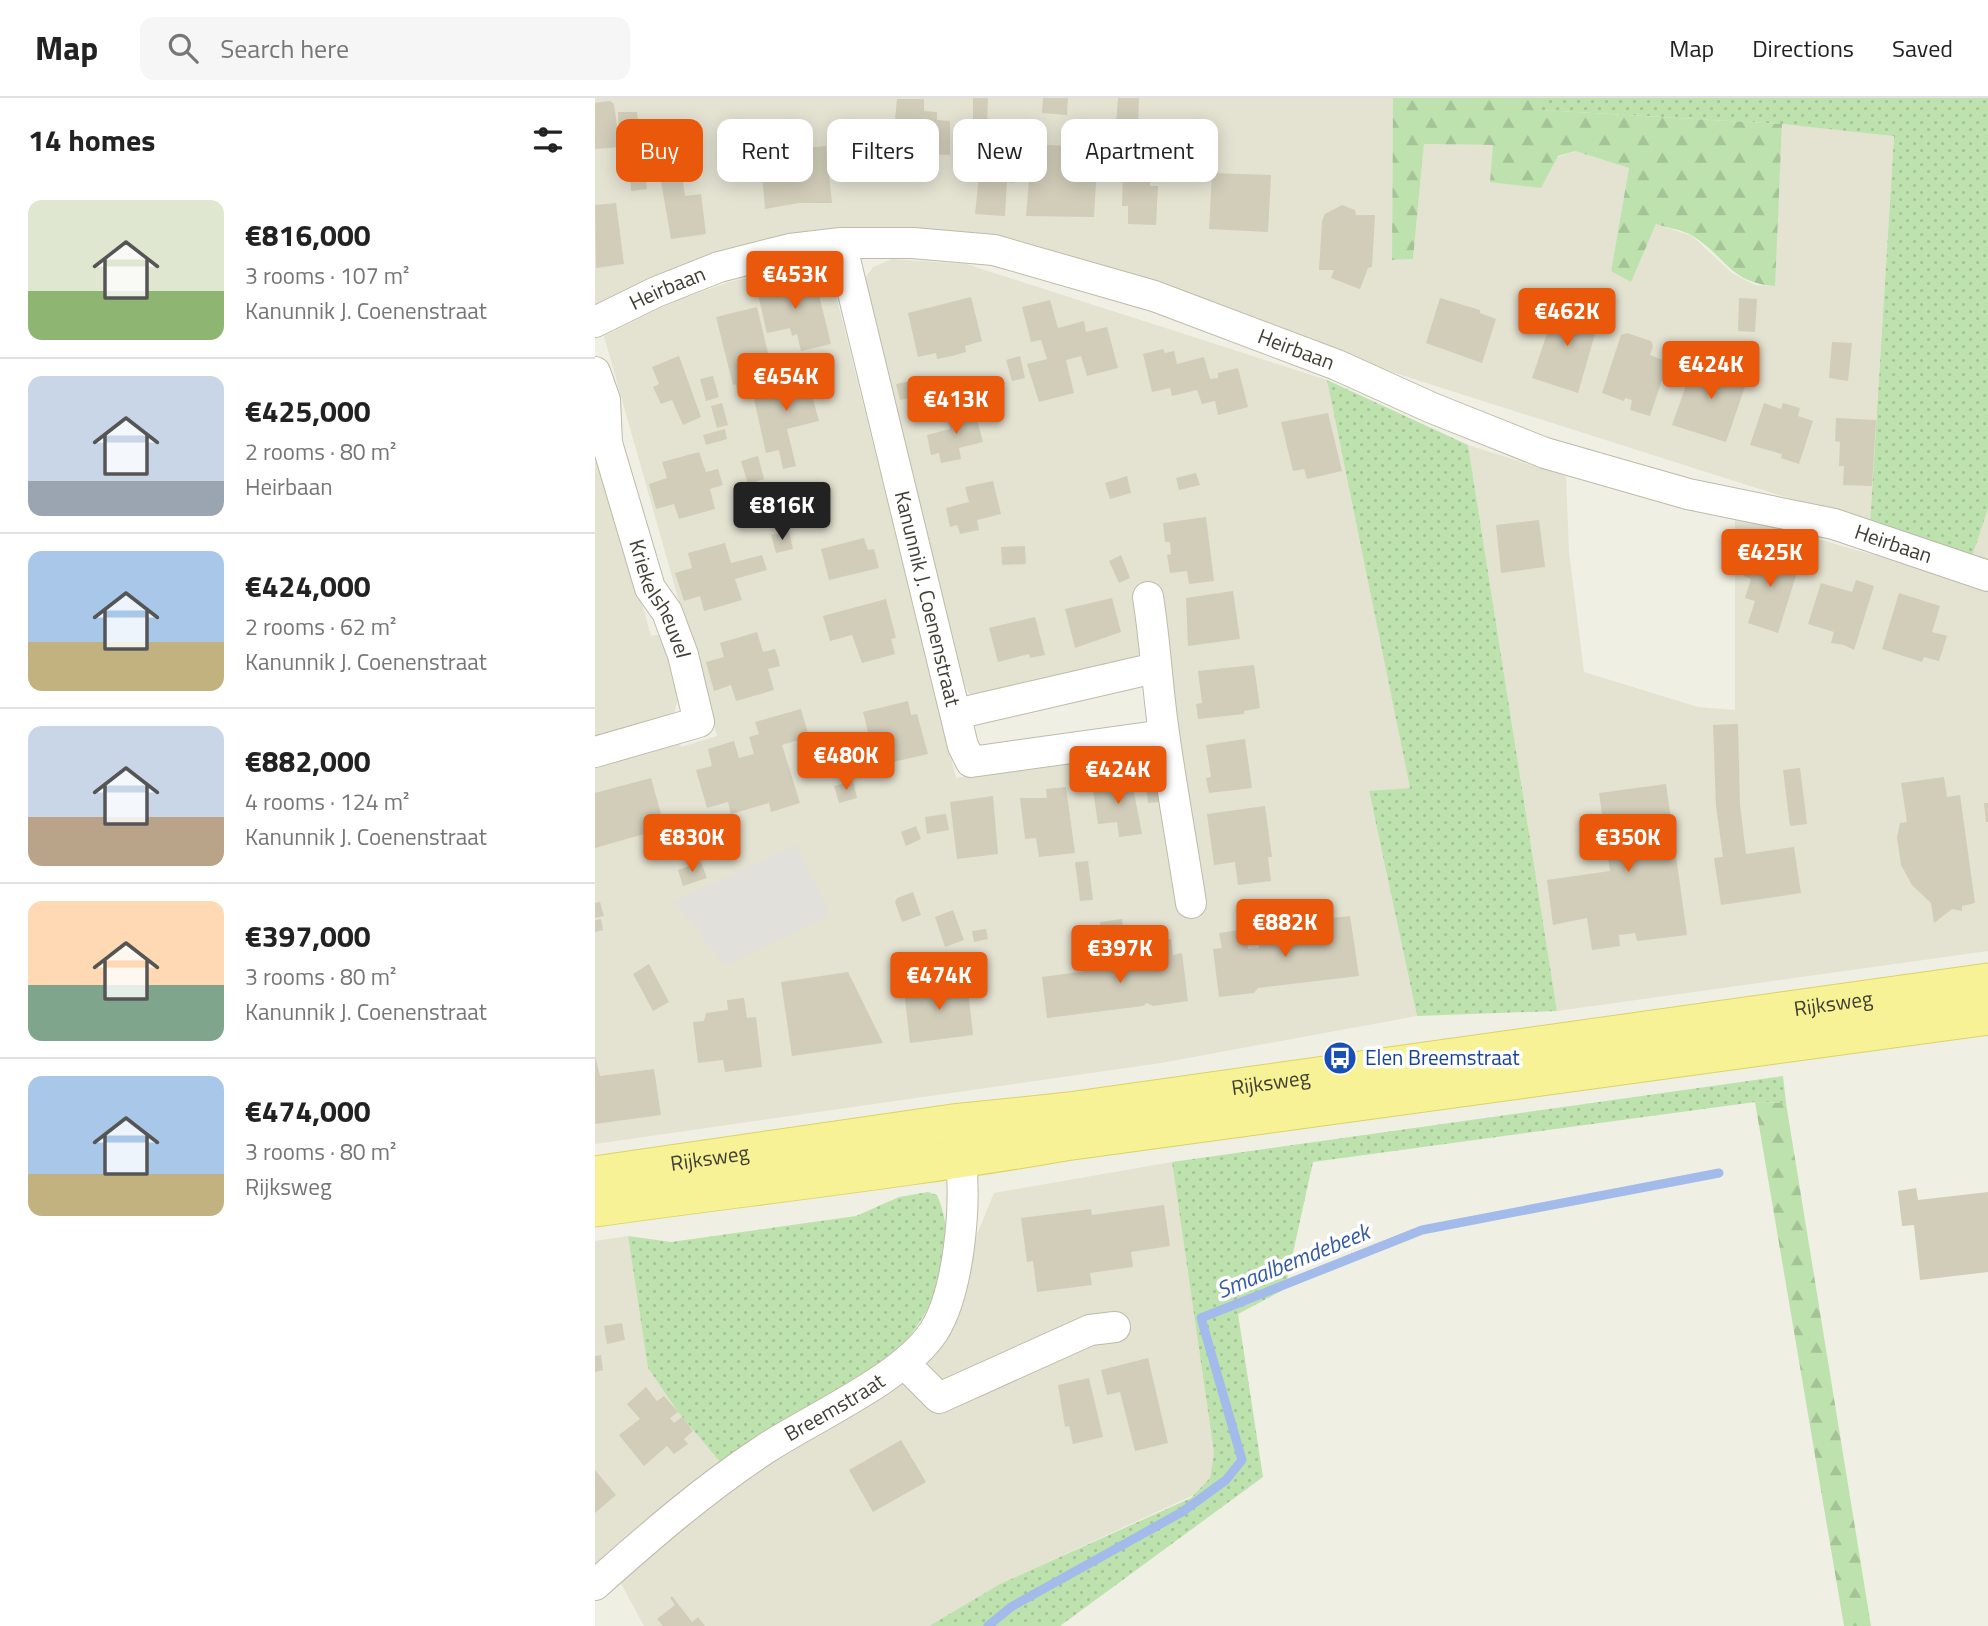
<!DOCTYPE html>
<meta charset="utf-8">
<style>
:root{--surface:#fff;--page:#f6f6f6;--text:#222;--muted:#767676;--line:#e0e0e0;--accent:#ea580c}
body{margin:0;font-family:"Titillium Web",sans-serif;background:var(--page);color:var(--text);height:100vh;display:flex;flex-direction:column;font-size:26px;white-space:nowrap}
*{box-sizing:border-box;margin:0}
p{font-size:23px;color:var(--muted)}
.icon{flex:none;width:38px;height:38px;fill:none;stroke:currentColor;stroke-width:2;stroke-linecap:round;stroke-linejoin:round}
.map{position:relative;flex:1;overflow:hidden}
.side{display:flex;flex-direction:column;background:var(--surface);width:595px}
.side>*{flex:none}
.banner{position:absolute;left:21px;top:21px;width:665px;height:63px;display:flex;gap:14px}
.price{position:absolute;translate:-50% -60px;padding:0 16px;border-radius:7px;background:var(--accent);color:#fff;font-size:23px;line-height:46px;filter:drop-shadow(0 2px 4px #0008)}
.price::after{content:'';position:absolute;left:50%;top:42px;width:21px;height:16px;margin-left:-10px;background:inherit;clip-path:polygon(0 0,100% 0,50% 100%)}
.price.active{background:#222;color:#fff}
ul{padding:0;list-style:none}
li{display:flex;align-items:center;gap:21px;height:175px;padding:0 28px}
li+li{border-top:2px solid var(--line)}
li span{display:grid;place-items:center;flex:none;width:196px;height:140px;border-radius:14px;color:#555}
li>.icon{margin-inline-start:auto}
span .icon{width:84px;height:84px;fill:#fffc;stroke-width:1}
li b{font-size:30px}
h2{display:flex;justify-content:space-between;align-items:center;height:84px;padding:0 28px;font-size:30px}
.pill{padding:0 24px;border-radius:14px;background:var(--surface);box-shadow:0 4px 18px #0003;font-size:24px;line-height:63px}
.pill.active{background:var(--accent);color:#fff}
header{display:flex;align-items:center;gap:42px;box-sizing:border-box;height:98px;padding:0 35px;background:var(--surface);border-bottom:2px solid var(--line)}
header strong{font-size:33px}
nav{display:flex;gap:38px;margin-inline-start:auto;font-size:24px}
.search{width:490px;height:63px;background:var(--page);display:flex;align-items:center;gap:18px;box-sizing:border-box;padding:0 24px;border-radius:14px;color:var(--muted);font-size:26px}
main{display:flex;flex:1;min-height:0}
.map>svg:first-child{display:block}
</style>
<header>
<strong>Map</strong>
<div class="search"><svg class="icon" aria-label="search" viewBox="0 0 24 24"><circle cx="10" cy="10" r="6"/><path d="M15 15l6 6"/></svg>Search here</div>
<nav><a>Map</a><a>Directions</a><a>Saved</a></nav>
</header>
<main>
<section class="side">
<h2>14 homes<svg class="icon" aria-label="filters" viewBox="0 0 24 24"><path d="M4 7h16M4 17h16"/><circle cx="9" cy="7" r="2"/><circle cx="15" cy="17" r="2"/></svg></h2>
<ul>
<li><span style="background:linear-gradient(#dfe7d0 65%,#8fb573 0)"><svg class="icon" aria-label="home" viewBox="0 0 24 24"><path d="M3 11l9-7 9 7M6 9v11h12V9"/></svg></span><div><b>€816,000</b><p>3 rooms · 107 m²</p><p>Kanunnik J. Coenenstraat</p></div></li>
<li><span style="background:linear-gradient(#c9d6e8 75%,#9aa5b1 0)"><svg class="icon" aria-label="home" viewBox="0 0 24 24"><path d="M3 11l9-7 9 7M6 9v11h12V9"/></svg></span><div><b>€425,000</b><p>2 rooms · 80 m²</p><p>Heirbaan</p></div></li>
<li><span style="background:linear-gradient(#a9c7e8 65%,#c2b280 0)"><svg class="icon" aria-label="home" viewBox="0 0 24 24"><path d="M3 11l9-7 9 7M6 9v11h12V9"/></svg></span><div><b>€424,000</b><p>2 rooms · 62 m²</p><p>Kanunnik J. Coenenstraat</p></div></li>
<li><span style="background:linear-gradient(#c9d6e8 65%,#b9a48a 0)"><svg class="icon" aria-label="home" viewBox="0 0 24 24"><path d="M3 11l9-7 9 7M6 9v11h12V9"/></svg></span><div><b>€882,000</b><p>4 rooms · 124 m²</p><p>Kanunnik J. Coenenstraat</p></div></li>
<li><span style="background:linear-gradient(#ffd9b3 60%,#7fa58c 0)"><svg class="icon" aria-label="home" viewBox="0 0 24 24"><path d="M3 11l9-7 9 7M6 9v11h12V9"/></svg></span><div><b>€397,000</b><p>3 rooms · 80 m²</p><p>Kanunnik J. Coenenstraat</p></div></li>
<li><span style="background:linear-gradient(#a9c7e8 70%,#c2b280 0)"><svg class="icon" aria-label="home" viewBox="0 0 24 24"><path d="M3 11l9-7 9 7M6 9v11h12V9"/></svg></span><div><b>€474,000</b><p>3 rooms · 80 m²</p><p>Rijksweg</p></div></li>
</ul>
</section>
<div class="map">
<svg width="1393" height="1528" viewBox="0 0 1393 1528">
<defs>
<pattern id="grass-dots" width="8" height="8" patternUnits="userSpaceOnUse" patternTransform="scale(1.75)"><rect width="8" height="8" fill="#bee2ae"/><path d="M2 2h.1M6 6h.1" fill="none" stroke="#a4c396" stroke-width="1.8" stroke-linecap="round"/></pattern>
<pattern id="forest-firs" width="22" height="20" patternUnits="userSpaceOnUse" patternTransform="scale(1.75)"><rect width="22" height="20" fill="#bee2ae"/><path d="M5 1l3.5 6h-7zM16 11l3.5 6h-7z" fill="#a4c396"/></pattern>
</defs>
<rect width="100%" height="100%" fill="#f0efe3"/>
<!-- residential -->
<path fill="#e4e2d1" d="M0,0H798L797,162L818,161L829,46L899,47L895,84L980,53L1034,70L1016,173L1036,183L1061,126L1097,138L1137,175L1160,187L1179,188L1187,26L1299,37L1275,426L800,275L525,179L289,133L0,210Z
M297,161L371,166L732,282L815,690L774,694L822,918L566,965L0,1046V663L83,639L86,649L122,638L9,238L80,203L134,184L195,171L236,177L361,680L582,651L564,493L537,500L546,549L542,560L387,602L374,595L363,576L268,183L278,169Z
M0,313L4,355L56,538L67,536L74,551L83,599L78,621L0,643Z
M873,347L971,378L974,454L989,574L1103,609L1140,612V417L1393,490V853L962,913Z
M1393,411V466L1376,460Z
M577,1064L619,1355L615,1380L603,1395L405,1486L334,1528H49L23,1480L116,1400L313,1276L378,1146L399,1095Z
M33,1138L53,1270L83,1314L125,1364L0,1473V1143Z"/>
<!-- grass -->
<path fill="url(#grass-dots)" d="M947,0H1393V411L1376,461L1275,426L1299,38L1187,26L946,12Z
M732,282L873,347L962,913L822,918L774,693L815,690Z
M1188,978L1191,1005L1160,1004L718,1064L690,1191L643,1216L668,1379L465,1528H334L405,1486L596,1400L615,1380L619,1355L577,1064Z
M333,1094L342,1097C367,1155 340,1210 302,1254L125,1364L83,1314L53,1270L33,1138L76,1144L261,1118L304,1099Z"/>
<!-- forest -->
<path fill="url(#forest-firs)" d="M798,0H947V12L1187,26L1180,188C1135,185 1131,159 1098,138C1088,132 1073,130 1061,126L1036,184L1016,173L1034,70L980,53L963,58L946,90L895,84L898,47L829,46L818,161L797,162Z
M1160,1004L1191,1005L1276,1528H1249Z"/>
<!-- parking -->
<path fill="#e1e0db" d="M201,747L235,818L130,867L79,804Z"/>
<g fill="none" stroke-linecap="round" stroke-linejoin="round">
<!-- stream -->
<path stroke="#a2bbea" stroke-width="9" d="M393,1528L416,1509L587,1414L631,1382L647,1362L606,1220L827,1132L1124,1075"/>
</g>
<!-- building -->
<path fill="#d1cdb9" d="M378,0H393L392,22H378Z
M448,0H473L472,17L447,15Z
M523,0H544L543,27L521,26Z
M302,1H329V13L342,14V22L355,23V57L328,56V63H303L302,72L279,71L280,32H299Z
M15,3L19,6L24,42L23,14H42L49,70L29,72L26,49L0,51V5Z
M399,45L422,46L419,85L412,84L410,118L380,116L385,69L390,65H398Z
M437,46L490,49V66L502,67L499,119L431,118Z
M231,48L237,105H204L170,111L165,54Z
M86,69L90,98L106,96L111,136L76,141L64,72Z
M528,72L555,73V88H563L561,127L533,126V108H527Z
M50,74L52,91L36,93L35,76Z
M617,75L676,77L673,134L614,131Z
M21,105L29,166L1,170L0,107Z
M747,107L760,112L761,117H780L777,169L773,170L765,191L736,180L739,172H724L727,123L730,116Z
M213,176L219,198L224,197L236,246L206,253L202,236L197,238L195,230L172,235L161,188Z
M376,199L387,243L370,248L371,254L357,258L342,261L341,255L323,259L313,215Z
M845,200L885,212V215L901,221L887,265L831,245Z
M1144,200L1162,201L1160,234L1143,233Z
M455,202L463,230L489,223L491,234L512,229L523,270L492,278L486,258L471,262L479,295L444,304L432,266L452,261L446,242L436,244L427,209Z
M979,207L1006,215L983,295L937,280L961,209L977,214Z
M162,209L178,276L156,282L157,287L142,291L141,286L138,287L121,219Z
M1032,235L1056,243L1058,248L1055,257L1073,264L1055,318L1035,312L1037,302L1030,300L1029,303L1007,295L1026,237Z
M1237,244L1257,245L1253,283L1234,280Z
M568,251L570,255L579,253L582,266L609,259L615,281L623,280V275L643,270L653,309L623,317L620,303L607,306L602,292L577,298L575,290L557,294L548,256Z
M84,258L106,319L88,327L77,302L66,306L58,289L64,286L57,269Z
M425,258L430,280L417,283L411,262Z
M1100,262L1154,277L1131,344L1077,327Z
M209,268L224,323L192,331L201,368L188,371L184,352L171,355L159,301L184,295L179,276Z
M118,278L124,299L111,303L105,281Z
M314,283L318,299L305,302L301,286Z
M127,305L133,327L122,330L116,308Z
M1169,305L1186,311L1188,305L1205,310L1203,318L1218,323L1204,366L1186,360L1187,356L1155,347Z
M379,310L388,344L364,350L366,361L346,365L344,355L336,357L332,337L355,331L352,317Z
M733,315L747,373L712,381L709,371L698,373L686,324Z
M1241,320L1281,322L1277,388L1248,387L1249,368H1244L1245,344L1240,343Z
M130,331L132,341L111,347L108,337Z
M104,354L111,374L123,371L128,387L115,391L120,411L84,421L79,406L61,411L54,386L72,380L67,364Z
M163,358L169,381L153,386L146,363Z
M601,375L605,387L584,392L581,380Z
M532,378L536,395L515,401L510,385Z
M398,383L406,416L382,422L384,432L365,436L362,427L355,429L351,410L374,404L370,389Z
M611,419L619,483L594,486L592,473L575,475L572,457L576,456L575,444H570L568,425Z
M944,422L950,469L906,475L901,427Z
M194,433L198,451L181,455L176,437Z
M269,440L273,452L279,451L284,470L234,482L226,451Z
M130,445L136,465L167,457L172,472L140,481L147,502L109,513L105,498L89,503L80,475L97,470L93,455Z
M430,448L431,466L407,467L406,449Z
M1157,452L1205,465L1183,535L1153,525L1160,503L1150,500L1156,481L1149,478Z
M526,457L535,480L524,485L514,463Z
M1261,482L1279,488L1259,552L1249,547L1236,545L1239,534L1213,526L1226,485L1257,494Z
M638,493L645,541L593,548L591,500Z
M1304,495L1345,508L1337,534L1352,538L1344,563L1329,559L1327,564L1287,551Z
M517,500L526,534L480,550L470,511Z
M291,501L301,540L296,541L300,556L267,565L257,537L235,543L228,518Z
M440,519L450,557L435,560L434,556L403,564L394,530Z
M162,534L168,554L180,551L183,559L185,568L173,571L179,592L141,603L136,587L119,593L111,564L129,559L125,545Z
M659,567L665,610L649,613V616L603,621L601,606L607,605L603,573Z
M313,603L316,617L322,616L333,656L285,667L283,657L279,658L268,614Z
M206,611L214,639L187,647L205,705L176,714L174,705L136,716L133,704L112,710L101,672L117,668L113,651L139,643L144,660L159,656L154,639L164,636L160,624Z
M1143,626L1145,707L1151,756L1199,749L1206,795L1126,807L1119,760L1128,759L1121,708L1118,627Z
M650,641L657,690L614,695L611,680L616,679L611,647Z
M1205,670L1212,726L1195,728L1188,672Z
M536,679L547,736L524,739L522,724L503,726L497,685Z
M1349,679L1352,699L1365,697L1380,805L1367,808V813L1357,811L1339,825L1336,805L1317,787L1306,767L1302,739L1305,725L1312,724L1306,685Z
M56,680L70,730L0,750V695Z
M258,683L262,700L244,705L239,688Z
M563,683L565,704L553,705L551,684Z
M1071,686L1092,837L1042,843L1040,835L1024,837L1025,848L997,852L992,820L958,827L952,782L1015,773L1004,695Z
M471,689L480,755L444,759L441,740L430,741L425,700H452L451,691Z
M398,698L403,756L362,761L355,704Z
M1389,705H1393V724H1391Z
M670,708L677,759H673L676,783L643,787L640,764L619,767L612,716Z
M351,716L354,732L332,736L330,719Z
M321,728L326,741L311,748L306,734Z
M493,763L498,802L485,803L480,764Z
M106,764L112,780L88,788L83,772Z
M318,794L326,817L307,824L300,804L302,800Z
M5,804L9,818L0,820V805Z
M358,812L369,842L350,849L340,819Z
M755,818L764,878L663,890L659,895L624,899L618,851L627,850L624,835L650,831L653,851L664,850V847H683L680,830L691,828L694,845L726,841L727,821Z
M6,821L8,832L0,834V822Z
M527,821L528,831L506,834L505,824Z
M391,831L393,841L379,844L377,833Z
M576,841L578,857L587,855L593,903L558,908L552,905L548,908L452,920L447,879L551,865L549,844Z
M54,866L74,904L58,913L38,876Z
M253,874L288,945L197,958L186,884Z
M372,883L378,937L315,945L309,892Z
M149,900L152,920L161,919L167,969L130,974L128,962L103,965L98,924L109,923L111,915L133,912L132,902Z
M0,958L5,978L59,971L66,1017L0,1026Z
M1321,1090L1323,1102L1393,1094V1174L1325,1182L1319,1127L1307,1128L1303,1093Z
M569,1107L575,1148L536,1154L538,1169L495,1175L497,1187L442,1194L438,1163L432,1164L426,1120L496,1111L497,1117Z
M27,1225L30,1242L12,1246L9,1228Z
M6,1257L8,1272L0,1274V1258Z
M553,1260L573,1345L540,1353L525,1294L512,1297L506,1272Z
M494,1280L508,1339L478,1346L474,1328L470,1329L463,1287Z
M51,1289L62,1303L69,1298L83,1314L75,1320L79,1325L87,1319L98,1333L89,1341L93,1346L79,1356L72,1348L49,1368L24,1337L45,1321L32,1306Z
M306,1342L331,1384L278,1414L254,1372Z
M0,1372L21,1397L0,1415Z
M77,1498L97,1524L103,1519L110,1528H68L62,1521L80,1507L75,1500Z"/>
<g fill="none" stroke-linecap="round" stroke-linejoin="round">
<defs>
<g id="minor">
<path id="s1" d="M246,145L368,648L376,664L569,637"/>
<path id="s2" d="M0,224L61,194L124,169L195,151L246,145H318L399,152L559,198L742,267L837,310L950,355L1093,396L1239,426L1393,478"/>
<path id="s3" d="M0,274L10,302L12,345L55,490L72,514L88,557L104,624L0,654"/>
<path d="M553,499C560,542 562,585 568,628C576,687 587,746 596,805"/>
<path d="M361,616L560,570"/>
<path d="M309,1265L344,1300L495,1232L520,1229"/>
<path id="s4" d="M0,1487C54,1439 109,1391 170,1351C217,1320 309,1280 339,1233C364,1193 371,1109 366,1062"/>
</g>
<g id="major">
<path id="s5" d="M0,1077L358,1025L474,1013L1393,884"/>
<path d="M0,1110C157,1088 315,1071 470,1044L1393,918"/>
</g>
</defs>
<!-- minor casing -->
<use href="#minor" stroke="#bdbba9" stroke-width="32"/>
<!-- major casing -->
<use href="#major" stroke="#dad367" stroke-width="39"/>
<!-- minor -->
<use href="#minor" stroke="#fff" stroke-width="30"/>
<!-- major -->
<use href="#major" stroke="#f7f295" stroke-width="37"/>
</g>
<!-- icons -->
<defs>
<symbol id="bus-disc" viewBox="-11 -11 22 22"><circle r="9.5" fill="#1a4fb4" stroke="#fff"/><path d="M-5-6H5V4H4V6H2V4H-2V6H-4V4H-5ZM-3.5-4V0h7V-4ZM-3.5 1.2v1.5H-2V1.2ZM2 1.2v1.5H3.5V1.2Z" fill="#fff"/></symbol>
</defs>
<g fill-rule="evenodd">
<use href="#bus-disc" x="726" y="941" width="38" height="38"/>
</g>
<g text-anchor="middle" stroke-width="7" stroke-linejoin="round" paint-order="stroke">
<!-- street labels -->
<g font-size="21" fill="#413f34" stroke="#fff">
<text dy="7" stroke="none"><textPath href="#s2" startOffset="80">Heirbaan</textPath></text>
<text dy="7" stroke="none"><textPath href="#s2" startOffset="732">Heirbaan</textPath></text>
<text dy="7" stroke="none"><textPath href="#s2" startOffset="1362">Heirbaan</textPath></text>
<text dy="7" stroke="none"><textPath href="#s1" startOffset="366">Kanunnik J. Coenenstraat</textPath></text>
<text dy="7" stroke="none"><textPath href="#s3" startOffset="238">Kriekelsheuvel</textPath></text>
<text dy="7" stroke="none"><textPath href="#s5" startOffset="1250">Rijksweg</textPath></text>
<text dy="7" stroke="none"><textPath href="#s5" startOffset="682">Rijksweg</textPath></text>
<text dy="7" stroke="none"><textPath href="#s5" startOffset="116">Rijksweg</textPath></text>
<text dy="7" stroke="none"><textPath href="#s4" startOffset="299">Breemstraat</textPath></text>
</g>
<!-- transit labels -->
<g font-size="21" fill="#164399" stroke="#fff" text-anchor="start">
<text x="770" y="967">Elen Breemstraat</text>
</g>
<!-- water labels -->
<g font-size="23" font-style="italic" fill="#355ba4" stroke="#fff">
<text transform="translate(698 1163) rotate(-22)" y="8">Smaalbemdebeek</text>
</g>
</g>
</svg>
<b class="price" style="left:200px;top:213px">€453K</b>
<b class="price" style="left:972px;top:250px">€462K</b>
<b class="price" style="left:1116px;top:303px">€424K</b>
<b class="price" style="left:191px;top:315px">€454K</b>
<b class="price" style="left:361px;top:338px">€413K</b>
<b class="price active" style="left:187px;top:444px">€816K</b>
<b class="price" style="left:1175px;top:491px">€425K</b>
<b class="price" style="left:251px;top:694px">€480K</b>
<b class="price" style="left:523px;top:708px">€424K</b>
<b class="price" style="left:97px;top:776px">€830K</b>
<b class="price" style="left:1033px;top:776px">€350K</b>
<b class="price" style="left:690px;top:861px">€882K</b>
<b class="price" style="left:525px;top:887px">€397K</b>
<b class="price" style="left:344px;top:914px">€474K</b>
<div class="banner">
<a class="pill active">Buy</a>
<a class="pill">Rent</a>
<a class="pill">Filters</a>
<a class="pill">New</a>
<a class="pill">Apartment</a>
</div>
</div>
</main>
